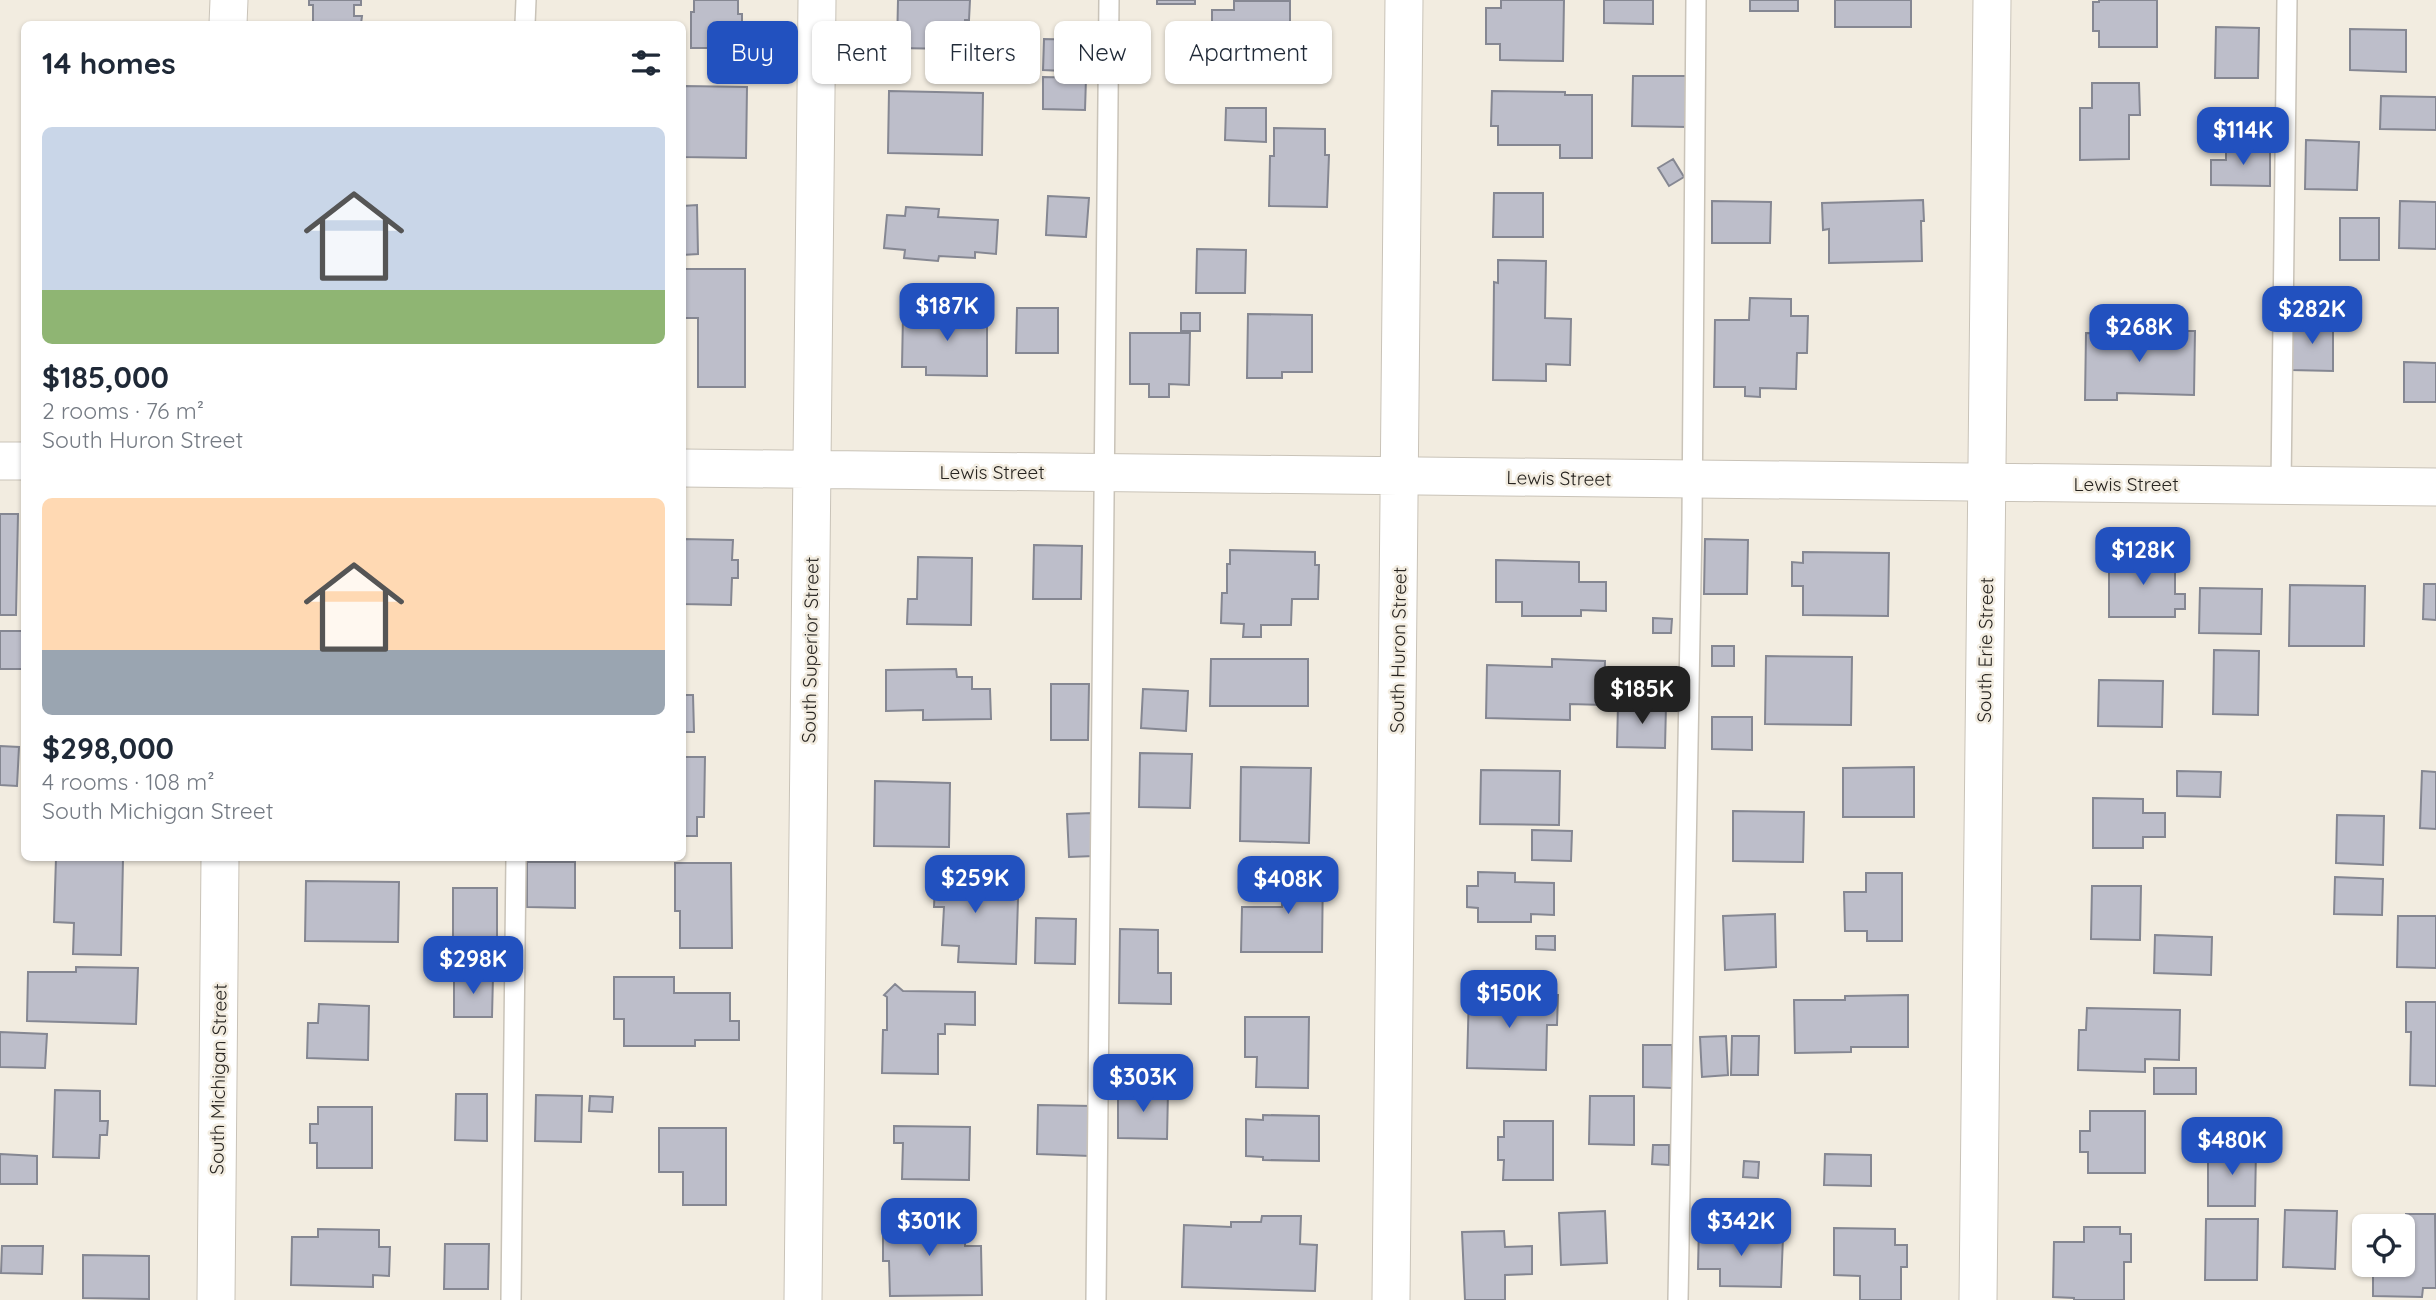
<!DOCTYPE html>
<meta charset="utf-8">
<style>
:root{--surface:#fff;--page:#f6f6f7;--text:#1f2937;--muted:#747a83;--accent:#2251bf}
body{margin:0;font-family:Quicksand,sans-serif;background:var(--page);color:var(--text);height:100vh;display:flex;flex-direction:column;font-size:26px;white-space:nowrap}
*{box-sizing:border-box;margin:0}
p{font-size:23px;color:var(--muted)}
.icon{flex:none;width:38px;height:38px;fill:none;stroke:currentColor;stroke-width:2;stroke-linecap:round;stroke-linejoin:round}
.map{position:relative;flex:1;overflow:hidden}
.sheet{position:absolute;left:21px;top:21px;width:665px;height:840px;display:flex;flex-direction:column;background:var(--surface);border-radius:10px;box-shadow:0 2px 5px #0004}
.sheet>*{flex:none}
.hud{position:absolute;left:707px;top:21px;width:665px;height:63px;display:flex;gap:14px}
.tools{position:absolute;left:2352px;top:1214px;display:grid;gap:14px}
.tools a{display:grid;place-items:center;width:63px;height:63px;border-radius:10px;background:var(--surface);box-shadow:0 2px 5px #0004;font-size:35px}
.price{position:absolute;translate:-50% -60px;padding:0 16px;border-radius:14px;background:var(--accent);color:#fff;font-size:23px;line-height:46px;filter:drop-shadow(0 2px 4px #0008)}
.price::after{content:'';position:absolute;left:50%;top:42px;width:21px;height:16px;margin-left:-10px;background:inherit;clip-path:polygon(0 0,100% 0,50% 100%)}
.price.on{background:#222;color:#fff}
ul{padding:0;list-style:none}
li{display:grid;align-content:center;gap:14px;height:371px;padding:0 21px}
li span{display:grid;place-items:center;height:217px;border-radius:10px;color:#555}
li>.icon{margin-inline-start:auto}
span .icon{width:126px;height:126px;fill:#fffc;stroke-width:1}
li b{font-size:30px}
h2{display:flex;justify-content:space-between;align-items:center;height:84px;padding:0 21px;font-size:30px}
.tag{padding:0 24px;border-radius:10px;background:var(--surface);box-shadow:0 2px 5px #0004;font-size:24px;line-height:63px}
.tag.on{background:var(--accent);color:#fff}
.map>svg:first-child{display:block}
</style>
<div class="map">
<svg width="2436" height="1300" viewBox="0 0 2436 1300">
<rect width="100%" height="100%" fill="#f2ece0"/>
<!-- building -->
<path fill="#bdbeca" stroke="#858792" stroke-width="2" d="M309,0H361V5H354V16H362L361,24H313V5H309Z
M694,0H738V14H742V48H691V12H694Z
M898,0H970L969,20H965L964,45H953V49L897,48Z
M1157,0H1195V4H1157Z
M1501,0H1564L1563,61L1500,60V44H1486V8H1501Z
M1604,0H1653V24L1604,23Z
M1750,0H1798V11H1750Z
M1835,0H1911V27H1835Z
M2099,0H2157V47H2099V31H2093V2H2099Z
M1234,1H1290V24H1300V43H1292L1293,63H1260V81H1233V43H1212V10H1234Z
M2216,27L2259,28L2258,78H2215Z
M2350,29L2406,30V72L2350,70Z
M1044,39L1084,40L1083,72L1043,70Z
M1633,76H1688L1687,127L1632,126Z
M1043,77L1086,78L1085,110L1043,109Z
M2092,83H2139L2140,115H2129V159L2080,160V108H2092Z
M685,86L747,87L746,158L682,157Z
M889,91L983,93L982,155L888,153Z
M1492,91L1565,92V95H1592V158H1560V145H1498V126H1491Z
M2381,96L2436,97V130L2380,129Z
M1226,108H1266V142L1225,140Z
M1274,128L1325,129V155H1329L1327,207L1269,206L1270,156H1274Z
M2306,140L2359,142L2357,190L2305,189Z
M2226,147H2270V186L2211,185V160H2226Z
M1673,159L1684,177L1669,186L1658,168Z
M1494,193H1543V237H1493Z
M1048,196L1089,198L1086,237L1046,235Z
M1923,200L1924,221H1921L1922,261L1829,263V229L1823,230L1822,203Z
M1712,201L1771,202L1770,243H1712Z
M2400,201L2436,202V249L2399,248Z
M697,205L698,254L682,255V206Z
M906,207L939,209L938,217L998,220L996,254L975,252V258L939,256L938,261L904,258L905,250L884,248L887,215L905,216Z
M2340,218H2379V260H2340Z
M1197,249L1246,250L1245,293H1196Z
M1498,260L1546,261L1545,318L1571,319L1570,365L1546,364V381L1493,380L1494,282L1498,283Z
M682,269H745V387H698V318H682Z
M1750,298L1791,299V316H1808L1807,353H1797L1796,389L1760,388V397L1745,396V387H1714L1715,320H1749Z
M1017,308H1058V353H1016Z
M941,310L987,311V376L926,375V367H902L903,315L941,316Z
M1181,313H1200V331H1181Z
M1248,314L1312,315V372H1282V378H1247Z
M2291,321L2333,322V371L2291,370Z
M2160,331H2195L2194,395L2117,393V400H2085L2086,333L2160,334Z
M1130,333H1190L1189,385L1169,384V397H1149V384H1130Z
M2404,362L2436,363V402H2404Z
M0,514H18L16,615H0Z
M682,539L733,540L732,560H738V578H732L731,605L682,604Z
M1705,539L1748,540L1747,594H1704Z
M1034,545L1082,546L1081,599H1033Z
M1230,550L1315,552V565H1319L1318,599H1292L1291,625H1261V637H1243L1244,624L1221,623L1222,593H1227V564H1230Z
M1803,552L1889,553L1888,616L1803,615V586H1792V562L1803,563Z
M2109,556H2175V594H2185V609H2175V617H2109Z
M918,557L972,558L971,625L907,624L908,599H917Z
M1496,560L1579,562V582H1606V611L1581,610V616H1522V602H1496Z
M2424,584H2436V620L2423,619Z
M2290,585L2365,586L2364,646H2289Z
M2200,588L2262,589L2261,634L2199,633Z
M1653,618L1672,619L1671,633H1653Z
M0,631H24V669H0Z
M1712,646H1734V666H1712Z
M2214,650L2259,651L2258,715L2213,714Z
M1766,656L1852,657L1851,725L1765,724Z
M1211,659H1308V706H1210Z
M1552,659L1605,661L1604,705L1570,704V720L1486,718L1487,665L1552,667Z
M956,669L957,677H972V689H990L991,719L923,720V710L886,711V670Z
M2099,680L2163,681L2162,727L2098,726Z
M1051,684H1089L1088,740H1051Z
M1143,689L1188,691L1186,731L1141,728Z
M682,695H693L694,732H682Z
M1618,704L1666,705L1665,748L1617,747Z
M1712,717H1752V750L1712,749Z
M0,746L19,747L17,786L0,785Z
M1140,753L1192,754L1190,808L1139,807Z
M682,757H705L704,817H697V836H682Z
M1241,767L1311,768L1309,843L1240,841Z
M1914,767V817H1843V768Z
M1481,770L1560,771L1559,825L1480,824Z
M2177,771L2221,772L2220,797L2177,796Z
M2422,771L2436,772V829L2420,828Z
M875,781L950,783L949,847L874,846Z
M2093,798L2143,799V813H2165V837H2143V848H2093Z
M1733,811L1804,812L1803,862L1733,861Z
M1092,813L1094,856L1069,857L1067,814Z
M2337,815L2384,816L2383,865L2336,863Z
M1532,830L1572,831L1571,861L1532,860Z
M56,858L123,859L121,955L73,954L74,923L54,922Z
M936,861L982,863L981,890H1002V898L1018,899L1016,964L958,962L959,946L942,945L944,907H934Z
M527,862H575V908L527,907Z
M675,863H731L732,948H680V911H675Z
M1283,865H1323L1322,952H1241L1242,907H1282Z
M1478,872L1515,873V882L1554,883V915L1531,914V922H1478V908L1467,907V886H1478Z
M1866,873H1902V941H1867V931H1845L1844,892H1866Z
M2335,877L2383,879L2382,915L2334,914Z
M306,881L399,882L398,942L305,941Z
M2092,886H2141L2140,940L2091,939Z
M453,888H497V961H453Z
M1775,914L1776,967L1725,970L1723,916Z
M2398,916H2436V968L2397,967Z
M1036,918L1076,919L1075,964L1035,963Z
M1120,929L1158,930V973H1171V1004L1119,1003Z
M2155,935L2212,937L2211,975L2154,973Z
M1536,936H1555V950L1536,949Z
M76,967L138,968L136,1024L27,1021L28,972H76Z
M454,975L493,976L492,1017H454Z
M614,977H674V993H730V1021H739V1040H695V1046H624V1019H614Z
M895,984L903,991L975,992V1025L945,1024V1034H938V1074L882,1073L883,1030H887V997L884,995Z
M1469,990L1508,991V995H1558L1557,1025H1547L1546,1070L1467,1068Z
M1908,995V1047H1851V1052L1795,1053L1794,1000H1845V996Z
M2406,1002H2436V1086L2410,1085L2411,1032H2406Z
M319,1004L369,1006L368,1060L307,1058L308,1023H318Z
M2087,1008L2180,1010L2179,1060L2145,1059V1072L2078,1070L2079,1030H2086Z
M1245,1017H1309L1308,1088L1256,1087L1257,1057H1245Z
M0,1032L47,1034L45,1068L0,1067Z
M1726,1036L1728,1075L1702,1077L1700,1037Z
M1732,1036H1759L1758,1075H1731Z
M1643,1045H1672V1088L1643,1087Z
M2154,1068H2196V1094H2154Z
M55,1090L100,1091V1121H108L107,1135H100L99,1158L53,1157Z
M1118,1090L1168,1091L1167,1139L1118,1138Z
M456,1094H487V1141L455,1140Z
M536,1095L582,1096L581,1142L535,1141Z
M590,1096L613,1097L612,1112L589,1111Z
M1590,1096H1634V1145L1589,1144Z
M1038,1105L1092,1106L1090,1156L1037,1154Z
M318,1107H372V1168H317V1143H310V1124H318Z
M2090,1111H2145V1173H2088V1152H2080V1131H2090Z
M1263,1115L1319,1116V1161L1263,1160V1157L1246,1156V1119L1263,1120Z
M1504,1121H1553V1180H1503L1504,1160H1498V1137H1504Z
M894,1126L970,1127L969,1180L902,1179L903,1143H894Z
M659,1128H726V1205H683V1172H659Z
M1653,1145H1669V1165L1652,1164Z
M2208,1148L2256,1149L2255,1206H2208Z
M0,1154L37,1156V1184H0Z
M1825,1154L1871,1155V1186L1824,1185Z
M1744,1161L1759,1162L1758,1178L1743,1177Z
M2285,1210L2337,1211L2335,1269L2283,1267Z
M1605,1211L1607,1263L1561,1265L1559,1213Z
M948,1214L949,1239H965V1246H981L982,1295L890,1296L889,1261H883V1215Z
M2406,1214H2435L2436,1288H2423L2422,1297L2373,1296V1265H2403V1227H2374V1221H2406Z
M1262,1216H1301L1300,1244L1317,1245L1315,1291L1182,1287L1184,1225L1231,1227V1222H1261Z
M2206,1219H2258L2257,1280H2205Z
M1699,1225H1724L1723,1235L1783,1237L1781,1287L1720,1286V1269H1698Z
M2084,1227H2120V1234H2131V1262H2124V1300H2074V1298L2053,1297L2054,1242H2084Z
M1834,1228L1895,1229V1245H1907V1267H1901V1300H1860V1276L1834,1275Z
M318,1229L379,1230V1247H390L389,1276L373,1275V1287L291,1285L292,1237H318Z
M1504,1231L1505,1247L1532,1246V1274L1505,1275V1300H1465L1462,1232Z
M445,1244H489L488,1289H444Z
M2,1246H43L42,1274L1,1273Z
M83,1255L149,1256V1299L83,1298Z"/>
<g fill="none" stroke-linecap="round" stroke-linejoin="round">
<defs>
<path id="service" d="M525,24L526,0
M2281,485L2287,0
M511,1300L516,858
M1096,1300L1109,0
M1678,1300L1692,522L1696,0"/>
<path id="minor" d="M228,24L229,0
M0,461H24
M682,468L2436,487
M216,1300L220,858
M803,1300L817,0
M1391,1300L1404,0
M1978,1300L1992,0"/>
</defs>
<!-- service casing -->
<use href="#service" stroke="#c9c3b8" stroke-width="22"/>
<!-- minor casing -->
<use href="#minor" stroke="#c9c3b8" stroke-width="39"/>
<!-- service -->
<use href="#service" stroke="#fff" stroke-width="19"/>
<!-- minor -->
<use href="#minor" stroke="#fff" stroke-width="37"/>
</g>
<g text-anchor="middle" stroke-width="5" stroke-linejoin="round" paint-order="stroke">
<!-- street labels -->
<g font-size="19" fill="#272420" stroke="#f2ece0">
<text x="992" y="479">Lewis Street</text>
<text transform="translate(1559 478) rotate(1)" y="7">Lewis Street</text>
<text x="2126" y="491">Lewis Street</text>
<text transform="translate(810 650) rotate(-89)" y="7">South Superior Street</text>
<text transform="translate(1398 650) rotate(-89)" y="7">South Huron Street</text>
<text transform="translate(1985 650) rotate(-89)" y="7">South Erie Street</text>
<text transform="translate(218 1079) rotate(-89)" y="7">South Michigan Street</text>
</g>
</g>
</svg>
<div class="tools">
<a><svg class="icon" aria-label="locate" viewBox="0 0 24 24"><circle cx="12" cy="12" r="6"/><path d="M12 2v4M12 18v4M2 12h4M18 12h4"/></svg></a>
</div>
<b class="price" style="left:2243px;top:167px">$114K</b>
<b class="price" style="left:947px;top:343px">$187K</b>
<b class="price" style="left:2312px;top:346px">$282K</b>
<b class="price" style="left:2139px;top:364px">$268K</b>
<b class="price" style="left:2143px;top:587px">$128K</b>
<b class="price on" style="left:1642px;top:726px">$185K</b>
<b class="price" style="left:975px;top:915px">$259K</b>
<b class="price" style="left:1288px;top:916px">$408K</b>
<b class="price" style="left:473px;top:996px">$298K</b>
<b class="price" style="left:1509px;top:1030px">$150K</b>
<b class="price" style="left:1143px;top:1114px">$303K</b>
<b class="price" style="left:2232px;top:1177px">$480K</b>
<b class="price" style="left:929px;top:1258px">$301K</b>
<b class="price" style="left:1741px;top:1258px">$342K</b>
<div class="hud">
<a class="tag on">Buy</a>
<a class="tag">Rent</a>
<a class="tag">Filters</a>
<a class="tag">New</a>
<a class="tag">Apartment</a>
</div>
<section class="sheet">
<h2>14 homes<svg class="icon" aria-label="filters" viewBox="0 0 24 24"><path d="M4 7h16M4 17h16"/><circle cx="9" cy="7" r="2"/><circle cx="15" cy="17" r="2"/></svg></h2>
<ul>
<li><span style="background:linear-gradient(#c9d6e8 75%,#8fb573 0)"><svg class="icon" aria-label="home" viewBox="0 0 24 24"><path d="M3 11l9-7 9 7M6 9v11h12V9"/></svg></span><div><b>$185,000</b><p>2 rooms · 76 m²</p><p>South Huron Street</p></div></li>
<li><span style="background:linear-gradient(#ffd9b3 70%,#9aa5b1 0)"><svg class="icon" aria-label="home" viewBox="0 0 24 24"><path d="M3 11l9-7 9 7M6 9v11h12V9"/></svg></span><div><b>$298,000</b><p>4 rooms · 108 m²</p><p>South Michigan Street</p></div></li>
</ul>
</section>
</div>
